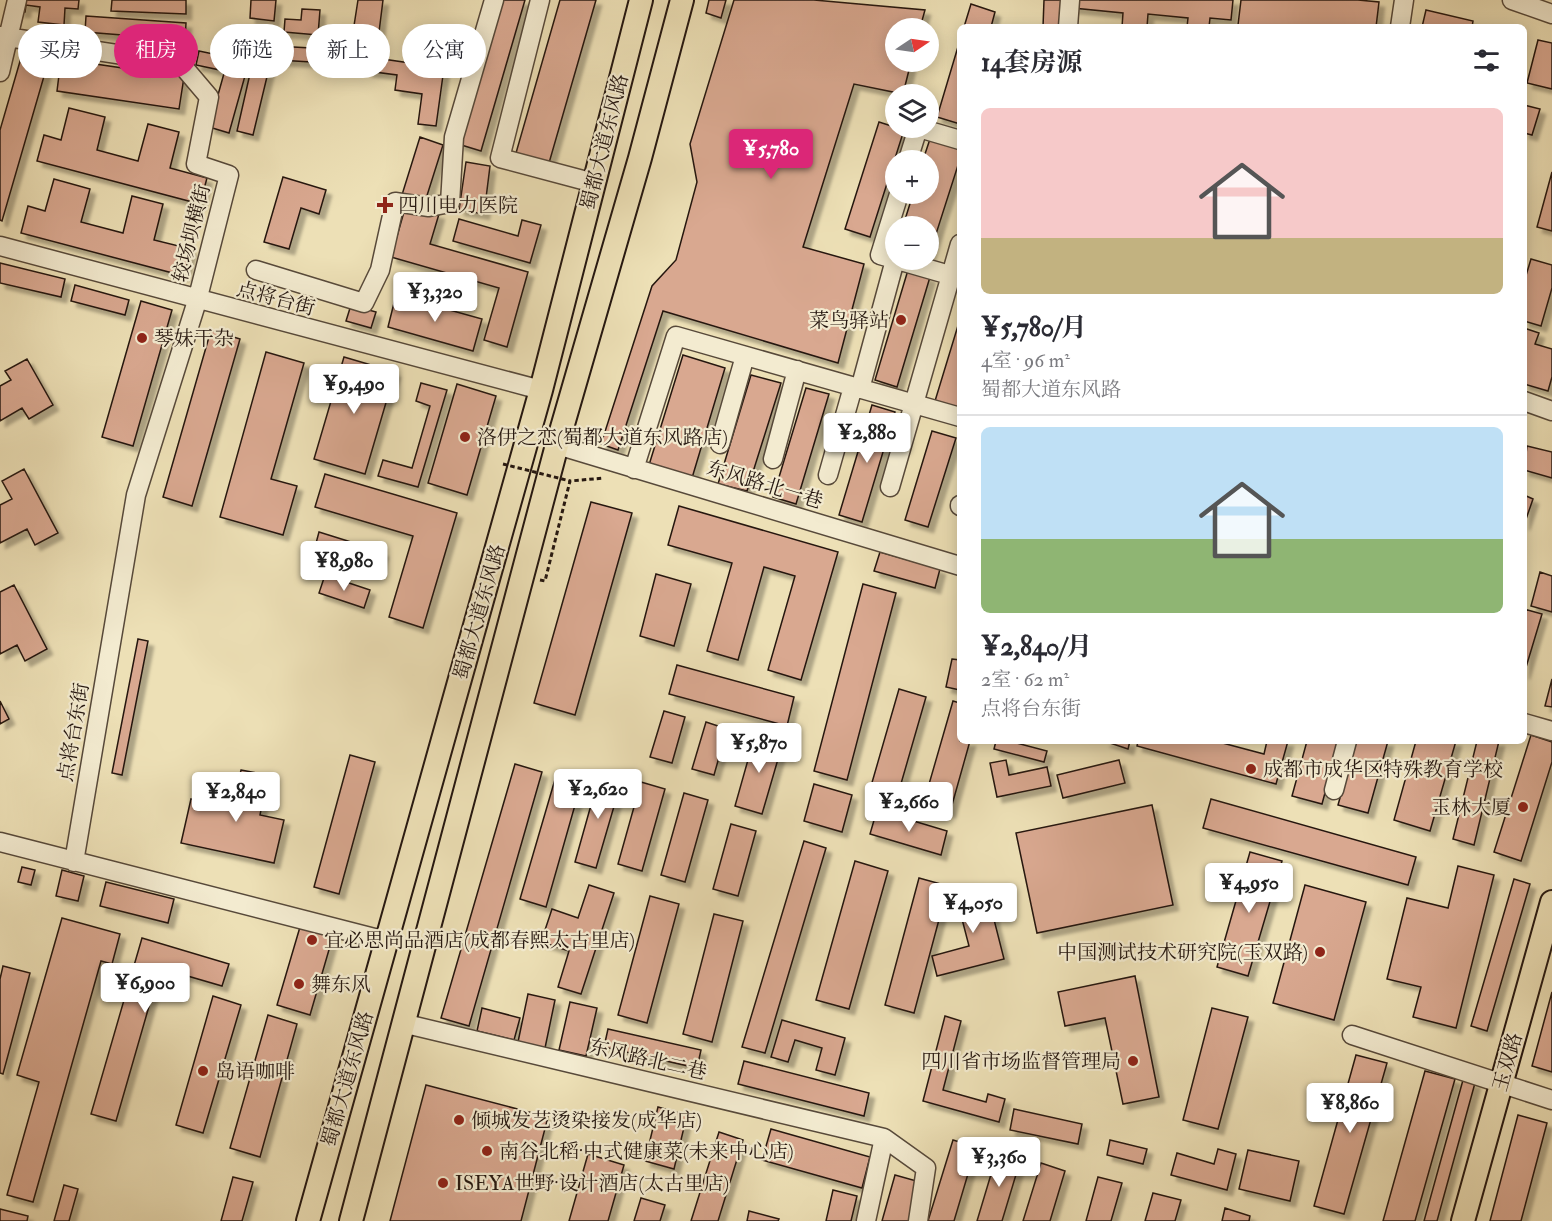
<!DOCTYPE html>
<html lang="zh">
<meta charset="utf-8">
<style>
:root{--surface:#fff;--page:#f7f7f7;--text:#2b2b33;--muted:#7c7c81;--line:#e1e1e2;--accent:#db2777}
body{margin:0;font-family:"IM FELL Double Pica","Noto Serif SC",serif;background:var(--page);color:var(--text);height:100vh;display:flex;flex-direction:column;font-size:22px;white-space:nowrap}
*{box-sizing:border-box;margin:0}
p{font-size:20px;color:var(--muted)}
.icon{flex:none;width:33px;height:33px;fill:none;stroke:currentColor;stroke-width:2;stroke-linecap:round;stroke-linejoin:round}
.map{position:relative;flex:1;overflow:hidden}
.side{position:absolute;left:957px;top:24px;width:570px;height:720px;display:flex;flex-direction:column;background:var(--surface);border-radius:9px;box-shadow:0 3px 15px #0003}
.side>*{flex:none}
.top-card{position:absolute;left:18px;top:24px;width:570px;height:54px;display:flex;gap:12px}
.needle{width:39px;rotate:77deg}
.buttons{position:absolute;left:885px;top:18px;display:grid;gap:12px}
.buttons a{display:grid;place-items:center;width:54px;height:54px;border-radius:50%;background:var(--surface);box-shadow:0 3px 15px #0003;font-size:30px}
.price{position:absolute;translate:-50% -51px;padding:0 14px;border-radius:6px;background:#fff;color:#222;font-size:20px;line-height:39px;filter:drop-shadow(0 2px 3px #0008)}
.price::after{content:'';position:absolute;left:50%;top:36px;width:18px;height:14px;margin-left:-9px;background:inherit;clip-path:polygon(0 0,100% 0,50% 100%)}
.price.active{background:var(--accent);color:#fff}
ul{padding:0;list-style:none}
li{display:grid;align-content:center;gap:12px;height:318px;padding:0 24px}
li+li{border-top:2px solid var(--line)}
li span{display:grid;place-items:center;height:186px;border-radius:9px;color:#555}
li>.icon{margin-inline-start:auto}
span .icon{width:108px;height:108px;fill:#fffc;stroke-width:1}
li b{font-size:26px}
h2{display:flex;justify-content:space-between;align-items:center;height:72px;padding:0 24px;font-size:26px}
.tag{padding:0 21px;border-radius:27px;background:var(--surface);box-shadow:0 3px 15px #0003;font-size:21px;line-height:54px}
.tag.active{background:var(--accent);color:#fff}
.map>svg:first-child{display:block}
</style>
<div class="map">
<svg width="1552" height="1221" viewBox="0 0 1552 1221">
<defs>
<filter id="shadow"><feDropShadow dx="5.5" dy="5.5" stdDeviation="1.5" flood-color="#0004"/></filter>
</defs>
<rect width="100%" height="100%" fill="#ede0b6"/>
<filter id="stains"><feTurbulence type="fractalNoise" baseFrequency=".00333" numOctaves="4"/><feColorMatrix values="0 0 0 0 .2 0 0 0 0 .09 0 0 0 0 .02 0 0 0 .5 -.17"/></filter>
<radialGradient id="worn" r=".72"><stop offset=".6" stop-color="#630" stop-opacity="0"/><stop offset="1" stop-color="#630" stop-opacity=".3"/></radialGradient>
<!-- building -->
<path fill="#d9a890" stroke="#251710" stroke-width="1.5" filter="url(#shadow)" d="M20,0H79L78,9L65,8L64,25L38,22L40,7L26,5L25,12H19Z
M112,0H186V14L111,11Z
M251,0H276L274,21L250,18Z
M358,0H383L377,48L351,45Z
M500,0H525L481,151L458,144Z
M560,0H596L549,163L516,153Z
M709,0H726L721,18L706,13Z
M734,0H814L925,10L920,28H896V62H911L903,94L854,84L803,247L864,264L838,363L663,311L618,450L601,444L652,286L676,260L697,182L690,144Z
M1044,0H1063L1062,27H1043Z
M1073,0H1233L1231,20L1210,18L1209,27H1187L1188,18L1148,14L1147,27H1122L1123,13L1073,8Z
M1241,0H1358L1379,2L1376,27H1255L1238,25Z
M971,4L995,12L991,27H964Z
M302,9L320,10L318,35L284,32L285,19L301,20Z
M1426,10L1473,21L1472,27H1422Z
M86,16L186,23L185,40L85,32Z
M960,40V124L937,117Z
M1538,40L1552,43V89L1527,83Z
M275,46L329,49L328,63L278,60Z
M23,51L49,59L2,221L0,220V130Z
M199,51L223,56L220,70L196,65Z
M230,52L250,58L229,133L209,127Z
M254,56L271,60L253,135L237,131Z
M369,57L444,68L436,126L418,124L422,94L395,90L397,75L367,71Z
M61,59L184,77L179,109L57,91Z
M1524,105L1540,109L1532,135L1524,133Z
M69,108L105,117L97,150L138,161L148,124L179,132L170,168L207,178L200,204L37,161L44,135L61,140Z
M879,122L904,130L870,237L845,229Z
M420,137L443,145L424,205L401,198Z
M930,139L960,148V159L928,259V226H903L913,194H928V160H923Z
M466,162L490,166L484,214L459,210Z
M1552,172V231L1537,227Z
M283,177L326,190L319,214L301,208L289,249L264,242Z
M54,179L90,189L81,222L123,233L132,196L163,204L154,240L191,249L184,276L21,233L28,206L45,211Z
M406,205L439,214L430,244L528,272L507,347L484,340L499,288L391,257Z
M459,219L518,236L522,220L541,225L530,263L453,241Z
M1531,259L1552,265V288L1541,326L1524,321V282Z
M0,263L65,279L61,297L0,283Z
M908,270L930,277L897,387L875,380Z
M75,285L129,300L125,315L71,301Z
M396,295L482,319L473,351L388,327Z
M141,301L172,310L133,446L102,437Z
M351,305L376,312L371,328L346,321Z
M960,319V401L958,408L935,401Z
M1524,328L1539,333L1535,344L1552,349V377L1548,391L1524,384Z
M211,330L240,339L192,506L163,497Z
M266,352L304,363L271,479L297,486L283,535L220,517Z
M683,355L725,368L692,478L649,465Z
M344,357L395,372L365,474L314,459Z
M27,359L53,405L29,419L22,408L0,421V386L11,380L5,371Z
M751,375L781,383L747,491L718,484Z
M421,383L447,390L418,487L378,476L383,460L412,468L430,406L416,401Z
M457,384L496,396L467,495L428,483Z
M806,388L829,394L796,504L773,497Z
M872,405L895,412L862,522L839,515Z
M932,431L956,438L928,527L905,520Z
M1527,446L1552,452V478L1524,470Z
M24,469L58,533L35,545L27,529L0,543V505L12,499L2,481Z
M325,474L457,513L423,628L389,617L413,536L315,507Z
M1524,495L1533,499L1524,525Z
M591,502L632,513L575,715L534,703Z
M679,506L838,552L801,680L768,670L795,576L764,567L738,660L707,651L732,563L668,545Z
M319,532L383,552L379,566L315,547Z
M880,552L940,569L935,588L874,571Z
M1540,572L1552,576V612L1531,606Z
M656,574L691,584L674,646L640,636Z
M325,575L370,590L364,608L319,593Z
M863,584L896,593L847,780L814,771Z
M14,585L47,649L25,661L17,645L0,654V592Z
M1524,609L1542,614L1524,674Z
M138,639L148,641L122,775L112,773Z
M952,659L960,660V690L946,687Z
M677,665L794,697L787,726L669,694Z
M1552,679V707L1545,706Z
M899,689L926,697L896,801L869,793Z
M0,701L9,719L0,724Z
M953,701L960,703V741H970L950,812L923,805Z
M664,711L685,717L672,763L650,757Z
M706,722L727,729L714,775L692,769Z
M755,735L783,742L762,814L735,806Z
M1531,735L1552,742V762L1521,861L1494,852Z
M996,741H1009L1047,751L1044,762L994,749Z
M1104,741H1130L1128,749Z
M1138,741H1215L1264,754L1267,741H1288L1276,784L1137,746Z
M1307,741H1339L1322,804L1292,796Z
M1356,741H1388L1368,813L1338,805Z
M1416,741H1456L1430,831L1394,820Z
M1477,741H1499L1474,845L1453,839Z
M350,755L375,762L339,894L314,887Z
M1006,760L1009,775L1047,767L1051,786L997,797L990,763Z
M1119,760L1125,783L1063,798L1057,775Z
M515,764L542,772L469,1026L441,1018Z
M241,770L268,775L260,815L284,820L274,863L181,843L191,799L233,808Z
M600,773L622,779L596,868L575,862Z
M556,776L581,784L546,907L520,899Z
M641,782L665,789L642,871L618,864Z
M814,784L852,795L842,832L804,821Z
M684,793L708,800L685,882L661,875Z
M1211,799L1416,857L1408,885L1203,828Z
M1152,805L1173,905L1037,933L1016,833Z
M877,810L947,831L941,855L870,834Z
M731,824L756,831L738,896L713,889Z
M804,841L826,848L765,1053L742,1047Z
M1250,852L1282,861L1248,976L1217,967Z
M855,861L888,871L849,1009L816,1000Z
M1458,866L1494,875L1456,1028L1413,1017L1421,987L1387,979L1407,898L1448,908Z
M22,867L35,870L31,885L18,882Z
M62,870L84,876L78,901L56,896Z
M919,878L948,886L914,1013L885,1005Z
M1514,879L1530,884L1487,1031L1471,1026Z
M106,882L174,899L168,923L100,906Z
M985,884L1004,959L937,976L932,956L969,946L955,892Z
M589,885L614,893L581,994L558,987L569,951L541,942L552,909L578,918Z
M1305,885L1366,902L1334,1020L1273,1003Z
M650,896L679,904L647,1023L618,1015Z
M714,914L743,921L712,1042L683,1034Z
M62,918L120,934L112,964L101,961L33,1202L7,1195L39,1082L17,1075Z
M300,927L333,936L310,1015L277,1005Z
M142,938L229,964L222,986L160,968L116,1121L91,1114Z
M3,966L30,973L3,1074L0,1073V979Z
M1135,976L1159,1097L1123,1104L1105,1018L1065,1026L1058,992Z
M1552,992V1072L1532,1066Z
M528,994L555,1000L545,1048L518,1042Z
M213,996L241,1005L203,1133L176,1125Z
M570,1002L597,1008L586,1056L559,1050Z
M482,1008L520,1018L514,1040L477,1031Z
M1212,1008L1248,1017L1218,1129L1183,1120Z
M268,1015L297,1024L260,1157L230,1148Z
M945,1016L961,1021L943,1090L986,1102L988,1094L1005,1099L999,1122L923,1101Z
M782,1020L845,1038L835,1075L816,1070L822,1048L795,1040L788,1062L771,1057Z
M608,1029L701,1050L697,1068L604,1047Z
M1356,1055L1387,1063L1344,1214L1314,1206Z
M744,1061L869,1093L864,1116L738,1084Z
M1425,1071L1455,1079L1415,1221H1383Z
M1463,1080L1475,1083L1437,1221H1424Z
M426,1085L548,1117L521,1221H390Z
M658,1107L687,1115L674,1169L645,1161Z
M1014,1109L1082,1124L1078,1144L1010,1130Z
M1518,1115L1547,1123L1521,1221H1490Z
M771,1129L870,1157L862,1188L762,1160Z
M719,1132L743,1140L718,1221H691Z
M953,1140L976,1147L954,1221H928Z
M1110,1140L1147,1149L1143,1164L1107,1155Z
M1218,1149L1236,1154L1227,1190L1171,1175L1177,1153L1214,1164Z
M1248,1150L1299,1161L1290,1201L1239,1189Z
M998,1151L1021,1158L1002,1221H977Z
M588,1154L624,1165L608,1221H569Z
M1041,1163L1065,1171L1050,1221H1023Z
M895,1175L920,1182L909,1221H882Z
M233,1177L253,1182L242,1221H221Z
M1098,1177L1122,1183L1111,1221H1086Z
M64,1185L78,1189L69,1221H54Z
M833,1190L857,1196L851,1221H826Z
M1153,1193L1181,1200L1175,1221H1145Z
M641,1198L665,1205L660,1221H634Z
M1225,1208L1250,1216L1249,1221H1222Z
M0,1209L28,1216L27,1221H0Z
M749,1211L779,1219L778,1221H747Z"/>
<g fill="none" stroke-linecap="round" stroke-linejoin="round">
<defs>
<path id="minor" d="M540,0L500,158L594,183
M1512,0L1552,14
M1068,27L1070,0
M1400,27L1404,0
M0,36L181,64L209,97L196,164L229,175L197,301L136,495L74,862
M0,72L17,0
M919,128L960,140
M908,160L918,128
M899,194L880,255L960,278
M0,246L541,390
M256,270L364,303L380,270L395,202L429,207L450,203L454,137L494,0
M860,389L895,260
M1524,401L1552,411
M720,444L745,356
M557,445L960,566
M773,459L797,370
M634,469L676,336L960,417
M828,475L853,387
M890,487L960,244
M960,506V505
M1524,723L1552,731
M1334,790L1347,741
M0,842L386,941
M402,1023L884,1138L866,1221
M1352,1035L1552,1100
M884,1138L926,1168L918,1221"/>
<path id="major" d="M308,1221L541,390L641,0
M351,1221L557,445L640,158L682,0
M1463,1221L1552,902"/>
</defs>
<!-- minor casing -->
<use href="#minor" stroke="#57493a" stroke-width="21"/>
<!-- major casing -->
<use href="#major" stroke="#251710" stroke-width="26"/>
<!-- path -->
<path stroke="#251710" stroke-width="3" stroke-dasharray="4.5 3" stroke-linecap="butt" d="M540,580L545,581L570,481L604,478"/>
<!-- minor -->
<use href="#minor" stroke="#f3ebd0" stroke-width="18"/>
<!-- major -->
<use href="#major" stroke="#ede0b6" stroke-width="22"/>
<!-- path-bridge -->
<path stroke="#251710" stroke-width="3" stroke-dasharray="4.5 3" stroke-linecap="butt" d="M503,464L570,481"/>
</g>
<!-- markers -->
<g fill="#8f2418" stroke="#f3ebd0" stroke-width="2">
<path d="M382 196h6v6h6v6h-6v6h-6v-6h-6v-6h6z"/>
<circle cx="901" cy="320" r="6"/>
<circle cx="142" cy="338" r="6"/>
<circle cx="465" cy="437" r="6"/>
<circle cx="1251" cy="769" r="6"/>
<circle cx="1523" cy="807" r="6"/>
<circle cx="312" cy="940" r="6"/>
<circle cx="1320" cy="952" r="6"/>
<circle cx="299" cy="984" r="6"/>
<circle cx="1133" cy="1061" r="6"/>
<circle cx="203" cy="1071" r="6"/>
<circle cx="459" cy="1120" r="6"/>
<circle cx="487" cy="1151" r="6"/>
<circle cx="443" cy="1183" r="6"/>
</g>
<g text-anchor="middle" stroke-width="4.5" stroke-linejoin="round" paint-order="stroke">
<!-- street labels -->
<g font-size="20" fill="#251710" stroke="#f3ebd0">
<text transform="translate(604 142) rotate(-76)" y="7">蜀都大道东风路</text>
<text transform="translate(191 233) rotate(-76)" y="7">较场坝横街</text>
<text transform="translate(276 298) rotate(15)" y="7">点将台街</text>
<text transform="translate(765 484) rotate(17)" y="7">东风路北一巷</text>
<text transform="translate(479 612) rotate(-74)" y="7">蜀都大道东风路</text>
<text transform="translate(73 732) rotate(-80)" y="7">点将台东街</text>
<text transform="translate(648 1059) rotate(13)" y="7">东风路北二巷</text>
<text transform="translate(1507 1062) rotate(-74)" y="7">玉双路</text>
<text transform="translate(347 1079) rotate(-74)" y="7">蜀都大道东风路</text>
</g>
<!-- poi labels -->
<g font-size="20" fill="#251710" stroke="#f3ebd0" text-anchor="start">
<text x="398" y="212">四川电力医院</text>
<text x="889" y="327" text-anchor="end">菜鸟驿站</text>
<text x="154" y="345">琴妹干杂</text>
<text x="477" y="444">洛伊之恋(蜀都大道东风路店)</text>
<text x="1263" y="776">成都市成华区特殊教育学校</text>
<text x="1511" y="814" text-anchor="end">玉林大厦</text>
<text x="324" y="947">宜必思尚品酒店(成都春熙太古里店)</text>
<text x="1308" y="959" text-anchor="end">中国测试技术研究院(玉双路)</text>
<text x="311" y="991">舞东风</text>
<text x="1121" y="1068" text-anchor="end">四川省市场监督管理局</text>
<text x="215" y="1078">岛语咖啡</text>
<text x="471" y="1127">倾城发艺烫染接发(成华店)</text>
<text x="499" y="1158">南谷北稻·中式健康菜(未来中心店)</text>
<text x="455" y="1190">ISEYA世野·设计酒店(太古里店)</text>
</g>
</g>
<rect width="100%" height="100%" filter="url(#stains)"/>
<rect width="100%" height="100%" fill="url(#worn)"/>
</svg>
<div class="buttons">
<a><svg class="needle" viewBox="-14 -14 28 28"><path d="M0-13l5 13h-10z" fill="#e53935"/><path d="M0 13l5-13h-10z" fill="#7c7c81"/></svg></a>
<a><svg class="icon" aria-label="layers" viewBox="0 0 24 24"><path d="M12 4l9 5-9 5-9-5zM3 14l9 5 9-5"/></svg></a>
<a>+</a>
<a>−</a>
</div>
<b class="price active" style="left:771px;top:180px">¥5,780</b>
<b class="price" style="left:435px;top:323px">¥3,320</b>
<b class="price" style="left:354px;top:415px">¥9,490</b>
<b class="price" style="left:867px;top:464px">¥2,880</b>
<b class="price" style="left:344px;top:592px">¥8,980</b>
<b class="price" style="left:759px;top:774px">¥5,870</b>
<b class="price" style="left:598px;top:820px">¥2,620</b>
<b class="price" style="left:236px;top:823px">¥2,840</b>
<b class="price" style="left:909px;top:833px">¥2,660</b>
<b class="price" style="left:1249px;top:914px">¥4,950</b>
<b class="price" style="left:973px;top:934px">¥4,050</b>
<b class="price" style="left:145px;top:1014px">¥6,900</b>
<b class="price" style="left:1350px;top:1134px">¥8,860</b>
<b class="price" style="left:999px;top:1188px">¥3,360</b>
<div class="top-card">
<a class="tag">买房</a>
<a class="tag active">租房</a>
<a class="tag">筛选</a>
<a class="tag">新上</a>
<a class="tag">公寓</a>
</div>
<section class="side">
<h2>14套房源<svg class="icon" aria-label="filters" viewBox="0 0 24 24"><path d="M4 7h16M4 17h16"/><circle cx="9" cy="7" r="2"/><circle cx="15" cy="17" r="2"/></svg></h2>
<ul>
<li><span style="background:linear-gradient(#f6c9c9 70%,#c2b280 0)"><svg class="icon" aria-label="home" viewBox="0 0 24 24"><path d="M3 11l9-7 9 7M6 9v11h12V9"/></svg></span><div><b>¥5,780/月</b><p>4室 · 96 m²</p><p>蜀都大道东风路</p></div></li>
<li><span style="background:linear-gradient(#bfe0f5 60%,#8fb573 0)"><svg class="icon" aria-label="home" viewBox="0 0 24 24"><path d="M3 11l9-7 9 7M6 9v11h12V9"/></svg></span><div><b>¥2,840/月</b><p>2室 · 62 m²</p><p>点将台东街</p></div></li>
</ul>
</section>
</div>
